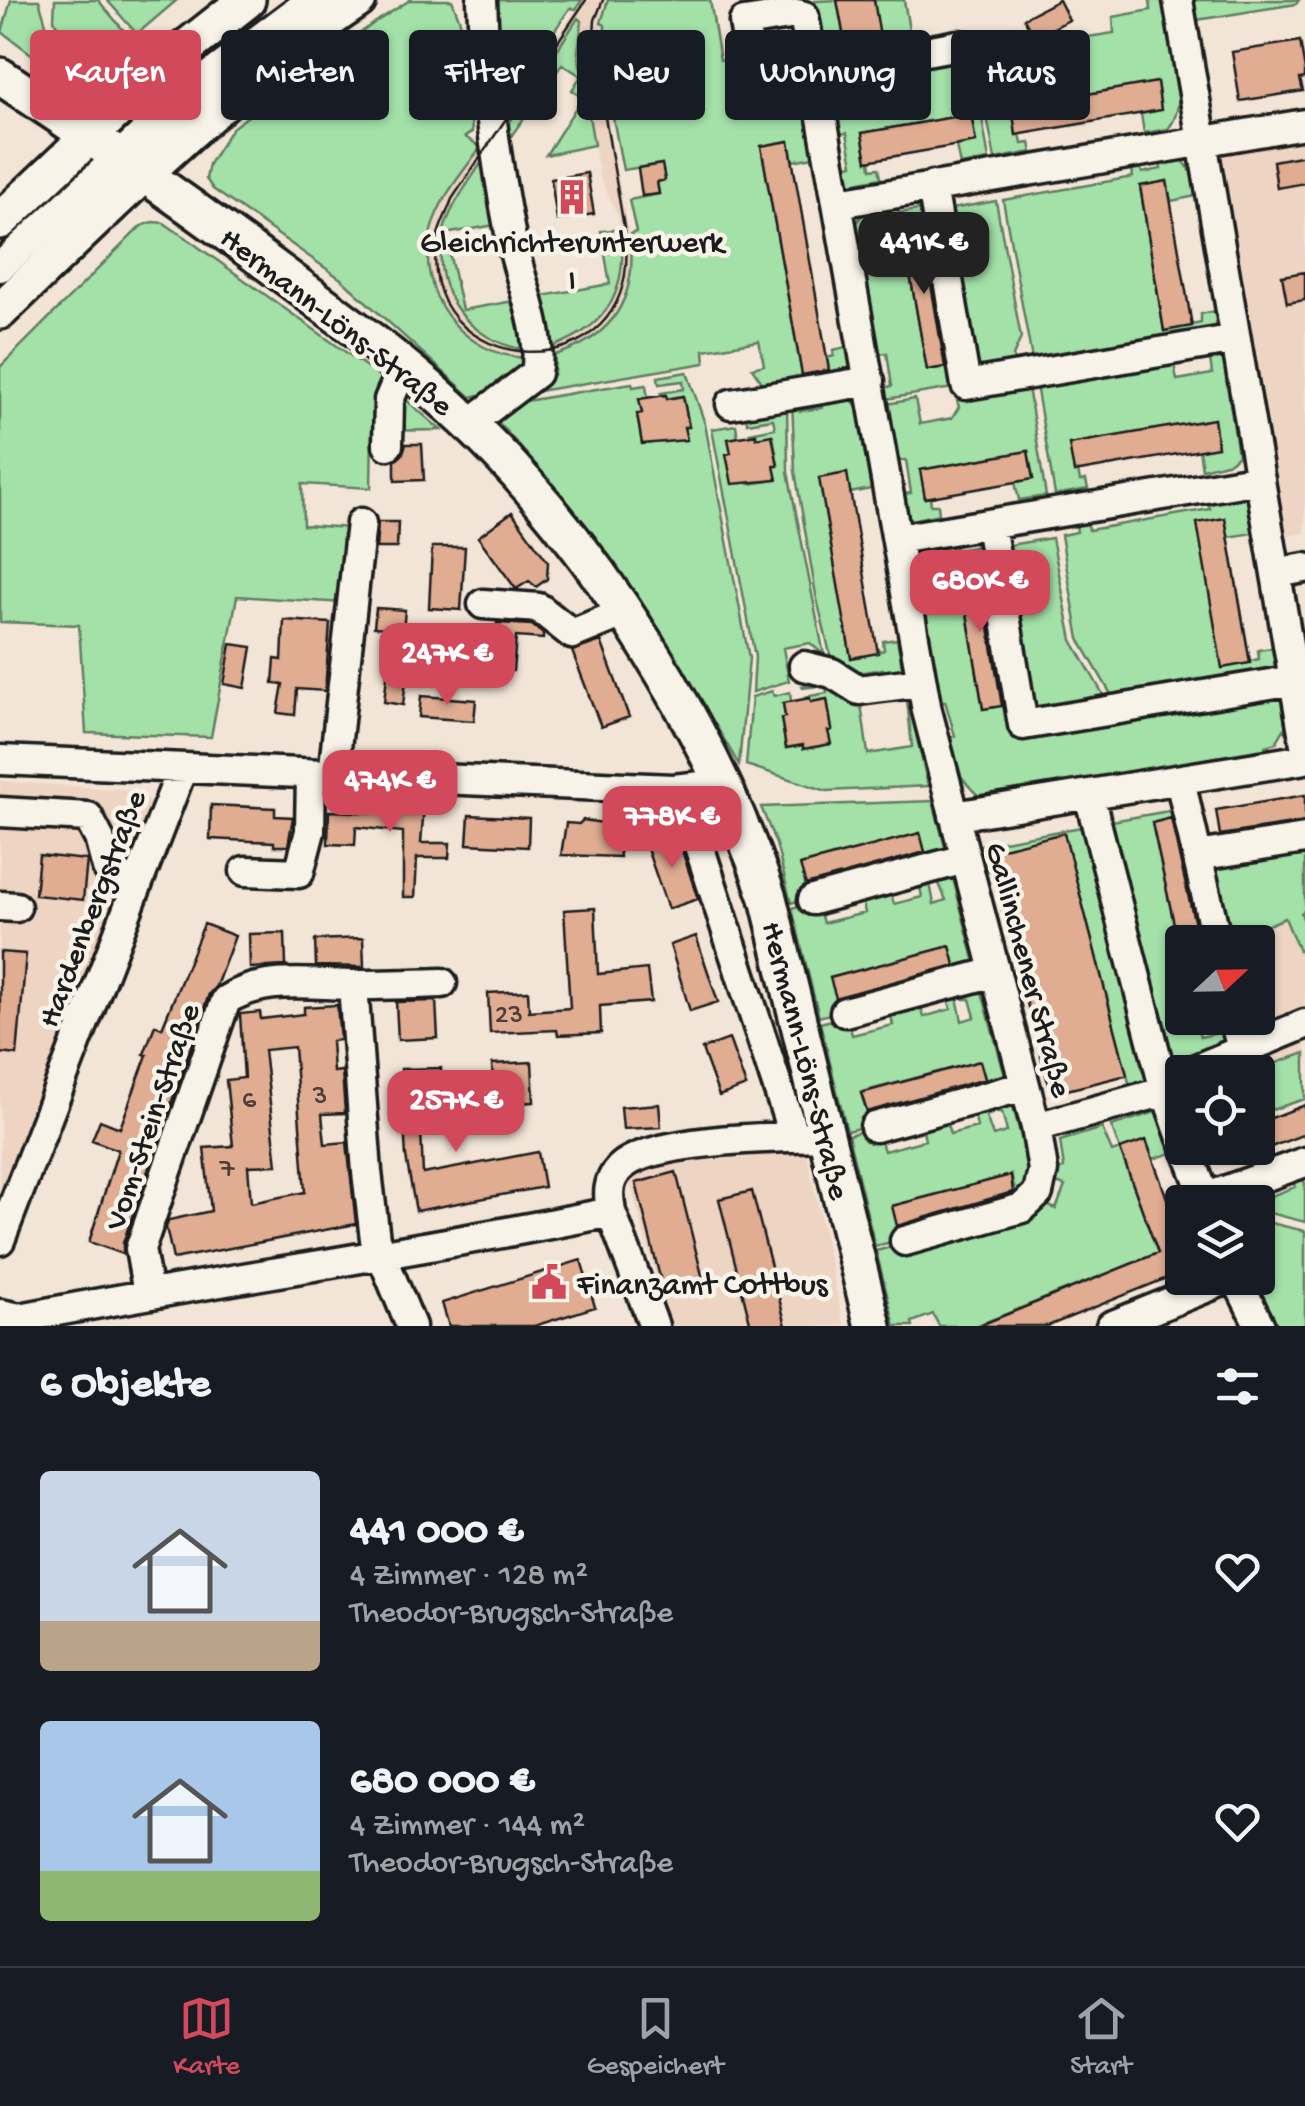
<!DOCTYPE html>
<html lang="de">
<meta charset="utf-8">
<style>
:root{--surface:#171b24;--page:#242831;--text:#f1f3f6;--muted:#9ea1a6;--line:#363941;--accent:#d1495b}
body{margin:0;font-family:"Gochi Hand",sans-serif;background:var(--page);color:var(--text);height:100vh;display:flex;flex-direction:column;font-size:38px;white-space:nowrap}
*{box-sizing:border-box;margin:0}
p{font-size:32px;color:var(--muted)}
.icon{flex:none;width:55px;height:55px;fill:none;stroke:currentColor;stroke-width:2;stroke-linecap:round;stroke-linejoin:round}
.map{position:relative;height:1326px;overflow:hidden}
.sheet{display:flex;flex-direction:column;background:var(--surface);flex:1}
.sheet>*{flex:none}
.banner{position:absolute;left:30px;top:30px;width:1245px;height:90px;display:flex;gap:20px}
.needle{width:65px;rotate:68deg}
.buttons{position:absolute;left:1165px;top:925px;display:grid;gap:20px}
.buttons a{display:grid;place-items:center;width:110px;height:110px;border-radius:10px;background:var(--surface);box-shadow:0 2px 8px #0004;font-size:50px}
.price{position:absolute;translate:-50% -85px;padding:0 22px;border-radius:20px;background:var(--accent);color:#fff;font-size:32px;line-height:65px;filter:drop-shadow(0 2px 5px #0008)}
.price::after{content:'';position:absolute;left:50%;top:60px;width:30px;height:22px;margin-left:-15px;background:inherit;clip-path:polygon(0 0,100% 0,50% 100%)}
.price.current{background:#222;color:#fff}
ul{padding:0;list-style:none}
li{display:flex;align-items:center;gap:30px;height:250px;padding:0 40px}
li span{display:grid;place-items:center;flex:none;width:280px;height:200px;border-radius:10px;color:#555}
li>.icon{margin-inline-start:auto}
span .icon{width:120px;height:120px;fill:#fffc;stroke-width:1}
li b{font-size:42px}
h2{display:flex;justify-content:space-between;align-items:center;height:120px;padding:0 40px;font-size:42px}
.chip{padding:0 35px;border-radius:10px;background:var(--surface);box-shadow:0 2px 8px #0004;font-size:35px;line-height:90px}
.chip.current{background:var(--accent);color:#fff}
.menu{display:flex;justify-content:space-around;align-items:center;height:140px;border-top:2px solid var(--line);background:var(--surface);font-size:28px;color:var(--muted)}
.menu a{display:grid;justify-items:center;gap:5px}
.menu .current{color:var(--accent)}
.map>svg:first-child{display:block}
</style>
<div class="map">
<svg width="1305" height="1326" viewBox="0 0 1305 1326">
<rect width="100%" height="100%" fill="#f2e5d7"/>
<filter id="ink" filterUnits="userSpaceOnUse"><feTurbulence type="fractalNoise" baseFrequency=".01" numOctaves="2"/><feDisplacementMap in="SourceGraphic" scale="20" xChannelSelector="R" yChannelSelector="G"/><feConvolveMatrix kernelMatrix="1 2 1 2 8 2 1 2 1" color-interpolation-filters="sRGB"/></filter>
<g filter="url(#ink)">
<!-- built -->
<path fill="#edd4c3" d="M582,0H608L597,49L598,69L634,264L629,292L616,314L598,335L574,349L555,355L552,347L574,339L623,271L619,219L600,177L580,67L582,21L577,19L504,131L502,120Z
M1305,132V533L1288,536L1223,155L1227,149Z
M479,149L483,160L456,203L443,233L441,256L465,320L528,350L529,358L496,353L473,342L455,327L432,284L428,248L432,226L444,199Z
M0,781L141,791L156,812L0,1220Z
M1305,909V1054L1262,1071L1244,1024L1275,1011L1258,967V942H1248L1244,932Z
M806,1151L844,1326H670L629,1180L651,1167Z"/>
<!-- green -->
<path fill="#a3e1a9" stroke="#607e62" stroke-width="2.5" d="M11,0H39L55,55L50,68L2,32Z
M55,0H98L130,38L75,70L54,19Z
M107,0H177L137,34Z
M410,0H452L460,21L468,86L439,89L437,81L418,84L419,93L432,92L434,101L469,96L472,132L465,137L481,147C463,172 440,198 432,227C413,292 462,357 529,358C518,382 496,392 471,397L341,279L213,189L206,179L209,164L232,128L374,23Z
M489,0H582L576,9L570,8L499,112Z
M608,0H710L720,60L730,59L739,110L798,99L803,102L813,157L793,161L788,141L761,146L802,375L829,371L827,358L834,356L833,350L847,347L853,379L770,394L752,368L764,365L759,341L704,350L705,363L527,393L554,374L555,355C616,337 638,295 630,234L636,232L629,200L659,194L657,182L664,180L661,164L623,170L603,66L605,25L601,23Z
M837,0L845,43L874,0H904L911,42L831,56L825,52L815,1Z
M1150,0H1164C1170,34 1192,102 1168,129L1144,133L1141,114L1161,110L1157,83L1012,107L1016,134H1020L1022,144L1030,143L1032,152L995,159L986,111L987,81L976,65L973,50L990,46L1010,27L1022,47L1114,33L1113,17L1151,10Z
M1194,0H1299L1296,4L1197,20Z
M578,18L582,21L578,52L594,145L546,155L582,98L572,90L581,76L562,64L505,145L504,131Z
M134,50L143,60C123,76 101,98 73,90L77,82Z
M968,51L971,67L982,84L981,112L989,160L960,165L956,146L975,142L970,114L862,133L867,160H870L871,169L879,168L881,178L850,184L843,178L840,167L853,164L847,133L834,134L829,77Z
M1178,154L1191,171L1196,196L1171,201L1167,181L1140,187L1164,331L1201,323V314L1215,311L1220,338L1034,370L1003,200L1133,177L1132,168L1140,167L1142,173L1161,169L1160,157Z
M483,160L495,225L445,234L462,310L514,301L528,350C471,343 430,293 443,235C448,208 469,183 483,160Z
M923,197L933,223L902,229L927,370L957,365L953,388L880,400L878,389L892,386L887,353L873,355L857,272L871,269L867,242L853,244L852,231L864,211L896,201L899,213L918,210L916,198Z
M996,201L1021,338L1013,356L1016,373L975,372L940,211Z
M153,222L164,223L183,236L375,373L441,430L372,431L371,488L302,484L303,525L351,528L344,603L237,596L211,737L86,733L79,625L0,622V367L141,226Z
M621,229C628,289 610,326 552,347L537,297L610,284L601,231Z
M1222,348L1238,455L1230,462L1202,469L1199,450L1218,447L1214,420L1070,444L1074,472L1078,471L1080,481L1086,480L1088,489L1055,495L1035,379L1167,356L1174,364L1177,380L1212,374L1210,358L1213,350Z
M687,372L705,424L749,658L739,765C669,643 593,528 499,423L501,417L520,402L632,383L633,387L646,385L648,398L640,399L642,413L637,414L642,444L686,440L684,427L689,426L683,396L667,399L661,393L684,389L683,381L659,384L658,377Z
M1027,381L1046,496L1019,500L1015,482L1033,479L1028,451L921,470L925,498L930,497L931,505H938L939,514L911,520L902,511L897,495L911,493L906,460L891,461L881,405L915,399L920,424L952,418L959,407L957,401L968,391Z
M845,392L857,406L871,489L850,493L846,473L820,478L851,658L884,650L883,641L897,639L904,677L885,679L883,669L864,672L865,682L832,662L816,595L795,471L792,401L797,400L799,411L822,408L821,395Z
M787,402L788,472L824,655L810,643L783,648L789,681L753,692L755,657L712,429L736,425L738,438L729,440L731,453L727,454L749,484L776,480L774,466L778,465L773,436L756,438L750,433L775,428L773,419L747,423L746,415Z
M1239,492L1247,498L1253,533L1228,537L1225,519L1250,661L1259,659L1258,650L1272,648L1276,671L1116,703L1079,639L1061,535L1077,532L1075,517L1086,515L1089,530L1210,509L1208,494Z
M985,534L989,560L959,565L983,708L1013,704L1019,732L1279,689L1286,726L1276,743L1265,746L1266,755L982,799C964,784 951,763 943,740L955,736L945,701L932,704L917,613L931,610L925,572L911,573C915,542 925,544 953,539L956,550L975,547L973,536Z
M1052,538L1072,640L1109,705L1053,716L1033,709L998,547Z
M831,681L860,697L868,754L912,747L906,690L928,786L827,791L746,765L752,697L772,691L774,696L790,692L791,702L783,704L785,717L781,718L786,748L803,745L804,749L830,744L828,731L832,729L827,700L811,702L805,697L827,693L826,685L803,688L802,686Z
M933,801L947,855L927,861L920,833L801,866L809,898L791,903L776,844L761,807Z
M1180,809L1182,816L1152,823L1182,960V1018H1195L1200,1037L1227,1031L1231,1046L1176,1069L1112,821Z
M1087,826L1151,1072L1145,1084L1132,1094L1064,833L988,853L992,871L976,870L970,847Z
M1305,843V910L1301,913L1305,924V949L1299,951L1285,918L1247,934L1250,942H1221L1203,860Z
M950,867L977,971L958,977L950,946L831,978L840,1011L819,1017L792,908L817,901L823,923L865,913L862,898L890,890L894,904L922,897L919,882L928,873L934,904L946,900L934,872Z
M979,981L1008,1087L989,1092L980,1061L862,1092L870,1125L847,1131L820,1023L847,1016L852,1035L893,1025L890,1010L919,1002L924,1017L951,1009L947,995L955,988L962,1021L975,1017L970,999H964L961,986Z
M1267,1047L1274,1064L1305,1053V1099L1258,1114V1072H1252L1247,1059Z
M1010,1096L1032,1178L1018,1202L1011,1175L893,1206L901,1240L875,1246L848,1135L871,1129L878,1131L884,1151L925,1140L922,1126L946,1120L950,1134L977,1127L974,1112L989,1102L992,1114L986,1116L993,1136L1007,1132L1002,1112H997L993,1100Z
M1156,1112L1172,1153L1153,1159L1146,1140L1120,1150L1158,1253L976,1326H939L933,1314L912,1322L913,1326H895L876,1251L972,1226L976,1237L993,1233L991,1223L1042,1203L1056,1209L1065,1186L1050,1181V1171L1064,1168L1060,1141L1102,1128L1112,1152L1120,1149L1111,1126Z
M1298,1171L1305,1183V1222L1258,1210L1250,1188L1258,1185L1263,1199L1295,1187L1291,1173Z
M1258,1220L1305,1231V1326H1277L1252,1278H1258Z"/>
<!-- building -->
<path fill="#e0ad93" stroke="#1c1c1c" stroke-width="2.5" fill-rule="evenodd" d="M837,0H874L880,37L845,43Z
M1059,0L1069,20L1034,38L1024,18Z
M1300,41L1305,70V78L1300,79L1303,91L1240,101L1232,52Z
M1157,82L1161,110L1016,135L1012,107Z
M971,114L976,142L867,161L862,133Z
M789,141L829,370L802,375L761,146Z
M1305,155V183L1277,188L1273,161Z
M662,164L665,180L657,182L659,194L642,196L638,168Z
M587,173L594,214L557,220L551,179Z
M1167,181L1192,326L1164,331L1140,186Z
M921,225L945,367L927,370L902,229Z
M1305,272V300L1287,303L1282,276Z
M666,395L667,399L683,396L689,427H684L687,440L642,444L637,414L642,413L639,399Z
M1214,419L1218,447L1074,472L1069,444Z
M756,434V438L772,435L778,466H774L777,480L732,484L726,454L731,453L728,439Z
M406,444H422L424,480L395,481V461L402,455Z
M1028,451L1033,479L925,498L920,470Z
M847,473L878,653L851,658L819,478Z
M512,512L548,562L547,579L536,587L529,581L516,589L478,537Z
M1225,518L1250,663L1222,668L1197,523Z
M378,522H398L397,548H376Z
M432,547H465L461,610L429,608Z
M978,561L1002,706L983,709L959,565Z
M376,608L405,610L403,630L374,627Z
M284,620L330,623L325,691L297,689L295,715L278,713L283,684L273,683L275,659L282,660Z
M497,623L532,625L543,634V639L516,637L513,671L456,668V663L415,660L417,637L495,646Z
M601,641L629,717L601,727L572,651Z
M231,644L252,647L245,688L224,684Z
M388,668L407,671L403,705L384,702Z
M421,696L476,700L474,721L419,717Z
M810,698L811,702L827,699L832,730L828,731L831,744L803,749V745L786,748L781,718L785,717L783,703Z
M1305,795V822L1220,835L1216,810Z
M381,802L424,806L421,843H450L449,858H417L415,897H403V832L356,827L355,845L328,844L329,811L380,813Z
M211,805L275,808V816L293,817L288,846H274V842L210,839Z
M469,815L529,818L528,847L467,844Z
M1171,818L1180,860L1199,942H1178L1152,823Z
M583,820L617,825L620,857L561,855L566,823L579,824Z
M676,832L698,899L668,909L645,843Z
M920,833L925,852L806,885L800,865Z
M1064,833L1127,1075L1051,1094L987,852Z
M39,855L87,860L83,900L35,895Z
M595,908L598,974L647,969L651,1002L600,1006L601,1033L558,1035L557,1030L490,1033L488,993L528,991L529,1011L570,1008L564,910Z
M204,924L235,936L216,986L209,994L123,1243V1254L89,1242L118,1150L92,1140L100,1120L120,1128L147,1055L144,1054L155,1025L162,1028Z
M285,933L286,966L250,968L249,934Z
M696,936L718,1002L690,1011L670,945Z
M363,938L364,967L316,966L315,940Z
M950,946L955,965L836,998L830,978Z
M0,952L26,954L17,1055L0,1053Z
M436,1001L438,1038L398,1040L396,1002Z
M337,1005L340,1040L331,1041L333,1072L342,1071L345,1113L322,1114L325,1144L347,1142L356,1224L173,1259L166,1227L169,1220L211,1211L204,1148L233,1146L226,1080L244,1078L240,1014L260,1012L261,1019L304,1014V1007ZM294,1047L305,1192L251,1203L248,1166L277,1165L264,1050Z
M729,1039L746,1086L719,1096L702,1049Z
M980,1061L985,1079L867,1112L861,1093Z
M532,1062L534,1102L494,1104L492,1064Z
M441,1068L443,1107L420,1109L423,1174L538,1152L544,1187L416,1211L406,1157L401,1069Z
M659,1104L661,1127L623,1129L621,1107Z
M1305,1105V1134L1258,1152V1123Z
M1146,1140L1182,1240V1272L1048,1326H978L1158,1253L1120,1149Z
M676,1172L705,1287L665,1297L636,1183Z
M1011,1175L1013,1192L897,1226L892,1206Z
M752,1191L786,1326H751L719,1199Z
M581,1260L595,1307L534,1326H449L442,1303Z"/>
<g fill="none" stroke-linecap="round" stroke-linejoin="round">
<defs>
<path id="minor" d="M1178,0L1305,744
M958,45C892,58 825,67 758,77L752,72L744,22L797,14L804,16L927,711L1036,1127L1166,1091
M932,186L966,385L1236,339
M839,203L1305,124
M0,267L187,93L311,0
M731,404L870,381
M469,424L536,373C544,333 519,279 511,238C495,158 485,81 482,0
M388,445L389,400L404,365
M990,524L1023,725L1294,680
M897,539L1260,479
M1276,573L1305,568
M483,604L539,608L572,634L623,613
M804,666L832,673L859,690L921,682
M0,760L673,789L721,784
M333,775L361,523
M1180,780L1217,942
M673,789L686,806L794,1137
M1089,795L1163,1083L1182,1138
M0,812L88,817L99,838L107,868L137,886
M954,816L1305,759
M1197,856L1305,839
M245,871L299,873L310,831L311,774
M813,900L965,859
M0,906L16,907
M353,985L367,1172L375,1239L411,1326
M845,1012L995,972
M1234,1018L1242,1050
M1189,1072L1305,1024
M875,1127L1025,1086
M1186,1148L1207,1202
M1205,1198L1305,1162
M0,1240L182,769
M905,1241L1022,1208L1038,1193L1043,1170L1036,1127
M1236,1278L1260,1326
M148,1293L140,1249L226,1000C265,975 312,985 356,985C385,985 414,984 442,983
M0,1314L20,1318C216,1280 415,1252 611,1212
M654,1326L611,1212C608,1195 607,1181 620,1168C649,1138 781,1137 826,1136
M1111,1326L1230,1278"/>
<path id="major" d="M0,76C97,140 192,207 285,276C348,323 411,368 467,422C596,545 712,730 768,898L873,1326
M0,221L162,67L247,0
M0,311C114,202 226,88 358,0"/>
</defs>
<!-- minor casing -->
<use href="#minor" stroke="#1c1c1c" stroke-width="35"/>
<!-- major casing -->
<use href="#major" stroke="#1c1c1c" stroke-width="42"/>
<!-- minor -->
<use href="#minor" stroke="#f7f3e8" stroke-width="28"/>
<!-- major -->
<use href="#major" stroke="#f7f3e8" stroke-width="35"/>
<!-- tram -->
<path stroke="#1c1c1c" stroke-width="2.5" d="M586,0L452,199C448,211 441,223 438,235C407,381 647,401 625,233L593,47L595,20L603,0"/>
</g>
</g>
<!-- icons -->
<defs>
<symbol id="building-bare" viewBox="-9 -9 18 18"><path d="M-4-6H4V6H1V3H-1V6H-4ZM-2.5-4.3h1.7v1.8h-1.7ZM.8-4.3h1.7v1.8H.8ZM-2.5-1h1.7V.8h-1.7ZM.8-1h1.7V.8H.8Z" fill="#d1495b" stroke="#f7f3e8" stroke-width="2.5" paint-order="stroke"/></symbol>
<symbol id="civic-bare" viewBox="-9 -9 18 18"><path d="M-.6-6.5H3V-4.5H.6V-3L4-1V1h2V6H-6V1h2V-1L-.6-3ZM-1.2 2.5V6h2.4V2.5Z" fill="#d1495b" stroke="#f7f3e8" stroke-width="2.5" paint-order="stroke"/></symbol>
</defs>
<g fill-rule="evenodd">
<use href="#building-bare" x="547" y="172" width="50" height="50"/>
<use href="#civic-bare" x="524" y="1257" width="50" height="50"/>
</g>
<g text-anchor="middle" stroke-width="9" stroke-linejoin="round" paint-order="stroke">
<!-- number labels -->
<g font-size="28" fill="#4d403a">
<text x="509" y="1022">23</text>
<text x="320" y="1103">3</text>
<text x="249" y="1107">6</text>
<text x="227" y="1176">7</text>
</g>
<!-- poi labels -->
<g font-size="32" fill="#1c1c1c" stroke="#f7f3e8">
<text x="572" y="251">Gleichrichterunterwerk<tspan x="572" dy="37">I</tspan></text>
<text x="577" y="1293" text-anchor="start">Finanzamt Cottbus</text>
</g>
<!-- street labels -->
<g font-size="32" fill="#1c1c1c" stroke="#f7f3e8">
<text transform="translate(338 320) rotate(38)" y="11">Hermann-Löns-Straße</text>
<text transform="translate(90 908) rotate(-69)" y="11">Hardenbergstraße</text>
<text transform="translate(1031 969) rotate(75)" y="11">Gallinchener Straße</text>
<text transform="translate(808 1060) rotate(76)" y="11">Hermann-Löns-Straße</text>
<text transform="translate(150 1116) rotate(-71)" y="11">Vom-Stein-Straße</text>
</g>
</g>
</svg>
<div class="buttons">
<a><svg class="needle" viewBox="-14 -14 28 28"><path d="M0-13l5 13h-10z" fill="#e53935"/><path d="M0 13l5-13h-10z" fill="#9ea1a6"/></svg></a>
<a><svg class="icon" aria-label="locate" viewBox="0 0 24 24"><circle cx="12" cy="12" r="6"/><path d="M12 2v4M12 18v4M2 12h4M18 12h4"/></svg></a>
<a><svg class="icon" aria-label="layers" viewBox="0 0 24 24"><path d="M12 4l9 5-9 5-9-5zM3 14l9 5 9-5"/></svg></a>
</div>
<b class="price current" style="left:924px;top:297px">441K €</b>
<b class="price" style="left:980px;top:635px">680K €</b>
<b class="price" style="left:447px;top:708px">247K €</b>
<b class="price" style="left:390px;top:835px">474K €</b>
<b class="price" style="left:672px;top:871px">778K €</b>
<b class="price" style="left:456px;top:1155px">257K €</b>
<div class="banner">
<a class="chip current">Kaufen</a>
<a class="chip">Mieten</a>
<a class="chip">Filter</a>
<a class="chip">Neu</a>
<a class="chip">Wohnung</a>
<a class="chip">Haus</a>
</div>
</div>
<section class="sheet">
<h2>6 Objekte<svg class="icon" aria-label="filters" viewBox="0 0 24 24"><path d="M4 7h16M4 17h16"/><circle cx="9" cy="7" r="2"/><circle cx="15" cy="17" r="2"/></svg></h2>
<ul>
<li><span style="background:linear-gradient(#c9d6e8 75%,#b9a48a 0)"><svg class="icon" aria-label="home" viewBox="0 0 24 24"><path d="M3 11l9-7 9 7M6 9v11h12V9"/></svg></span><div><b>441 000 €</b><p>4 Zimmer · 128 m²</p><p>Theodor-Brugsch-Straße</p></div><svg class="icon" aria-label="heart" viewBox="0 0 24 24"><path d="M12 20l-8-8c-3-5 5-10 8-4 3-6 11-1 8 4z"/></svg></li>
<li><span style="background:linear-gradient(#a9c7e8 75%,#8fb573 0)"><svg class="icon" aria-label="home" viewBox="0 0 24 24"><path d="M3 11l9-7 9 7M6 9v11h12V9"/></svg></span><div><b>680 000 €</b><p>4 Zimmer · 144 m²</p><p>Theodor-Brugsch-Straße</p></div><svg class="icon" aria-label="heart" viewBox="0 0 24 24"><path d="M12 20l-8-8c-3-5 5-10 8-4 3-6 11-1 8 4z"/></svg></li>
</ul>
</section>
<nav class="menu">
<a class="current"><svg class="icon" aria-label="map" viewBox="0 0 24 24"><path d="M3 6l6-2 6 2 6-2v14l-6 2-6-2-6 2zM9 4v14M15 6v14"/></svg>Karte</a>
<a><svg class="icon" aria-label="saved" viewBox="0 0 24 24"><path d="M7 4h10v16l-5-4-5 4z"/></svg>Gespeichert</a>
<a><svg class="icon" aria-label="home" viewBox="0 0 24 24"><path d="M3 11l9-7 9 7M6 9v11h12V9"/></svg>Start</a>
</nav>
